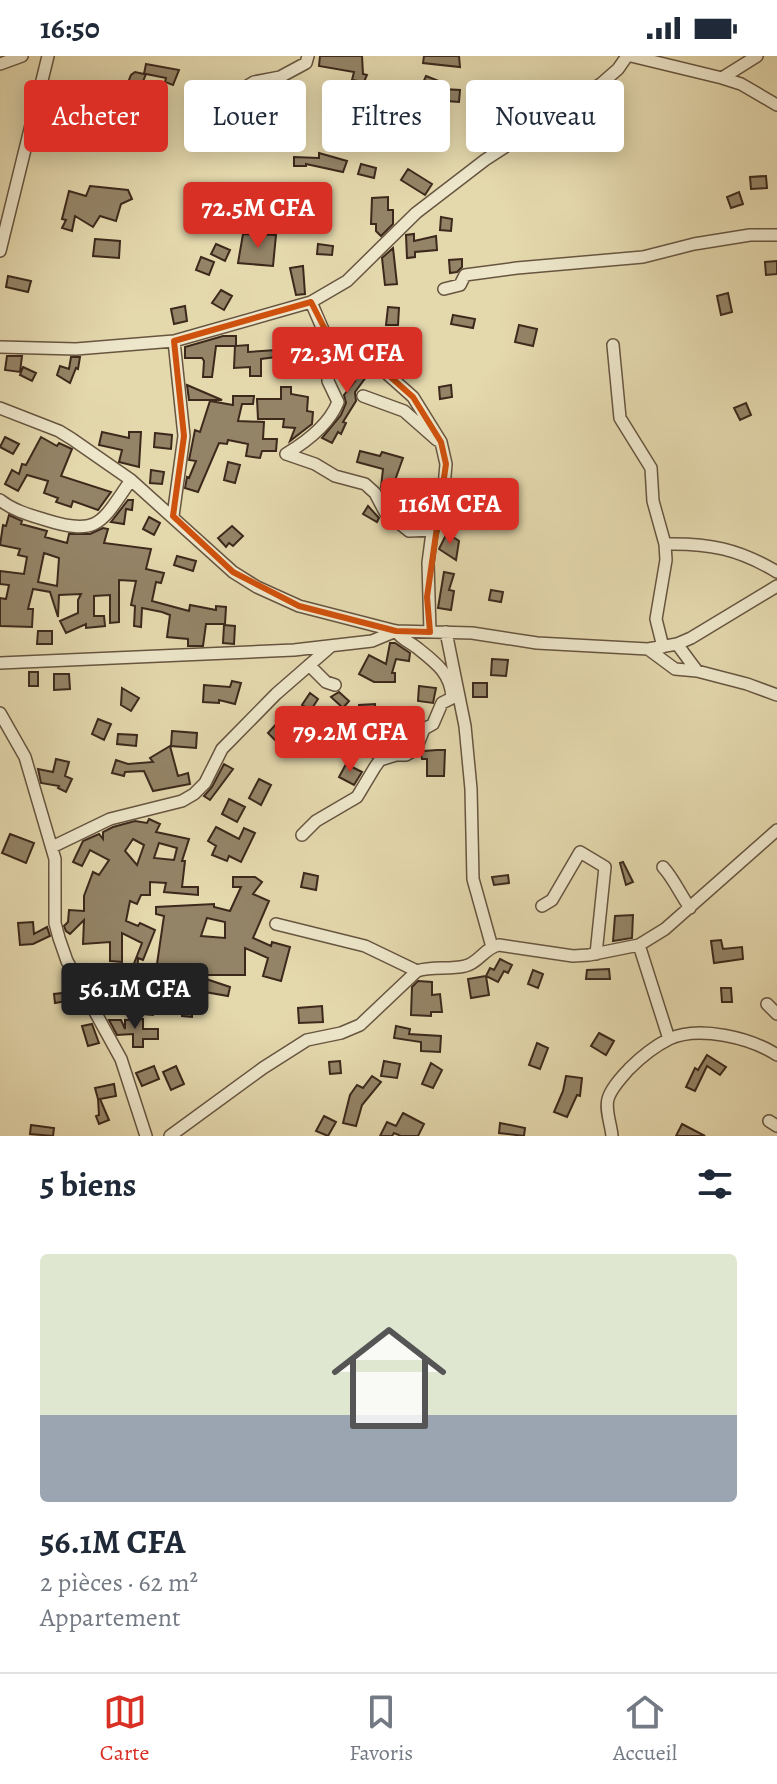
<!DOCTYPE html>
<html lang="fr">
<meta charset="utf-8">
<style>
:root{--surface:#fff;--page:#f6f6f7;--text:#1f2937;--muted:#747a83;--line:#e0e1e3;--accent:#d93025}
body{margin:0;font-family:Alegreya,serif;background:var(--page);color:var(--text);height:100vh;display:flex;flex-direction:column;font-size:30px;white-space:nowrap}
*{box-sizing:border-box;margin:0}
p{font-size:26px;color:var(--muted)}
.icon{flex:none;width:44px;height:44px;fill:none;stroke:currentColor;stroke-width:2;stroke-linecap:round;stroke-linejoin:round}
.map{position:relative;height:1080px;overflow:hidden}
.details{display:flex;flex-direction:column;background:var(--surface);flex:1}
.details>*{flex:none}
.top-card{position:absolute;left:24px;top:24px;width:730px;height:72px;display:flex;gap:16px}
.price{position:absolute;translate:-50% -68px;padding:0 18px;border-radius:8px;background:var(--accent);color:#fff;font-size:26px;line-height:52px;filter:drop-shadow(0 2px 4px #0008)}
.price::after{content:'';position:absolute;left:50%;top:48px;width:24px;height:18px;margin-left:-12px;background:inherit;clip-path:polygon(0 0,100% 0,50% 100%)}
.price.active{background:#222;color:#fff}
ul{padding:0;list-style:none}
li{display:grid;align-content:center;gap:16px;height:424px;padding:0 40px}
li+li{border-top:2px solid var(--line)}
li span{display:grid;place-items:center;height:248px;border-radius:8px;color:#555}
li>.icon{margin-inline-start:auto}
span .icon{width:144px;height:144px;fill:#fffc;stroke-width:1}
li b{font-size:34px}
h2{display:flex;justify-content:space-between;align-items:center;height:96px;padding:0 40px;font-size:34px}
.pill{padding:0 28px;border-radius:8px;background:var(--surface);box-shadow:0 4px 20px #0003;font-size:28px;line-height:72px}
.pill.active{background:var(--accent);color:#fff}
.status{display:flex;justify-content:space-between;align-items:center;height:56px;padding:0 40px;background:var(--surface);direction:ltr}
.status svg{height:22px;fill:currentColor}
.tab-bar{display:flex;justify-content:space-around;align-items:center;height:112px;border-top:2px solid var(--line);background:var(--surface);font-size:22px;color:var(--muted)}
.tab-bar a{display:grid;justify-items:center;gap:4px}
.tab-bar .active{color:var(--accent)}
.map>svg:first-child{display:block}
</style>
<div class="status"><b>16:50</b><svg viewBox="0 0 49 12"><path d="M0 12V9h3v3zM5 12V6h3v6zM10 12V3h3v9zM15 12V0h3v12zM26 1h20v11H26zM47 4h2v5h-2z"/></svg></div>
<div class="map">
<svg width="777" height="1080" viewBox="0 0 777 1080">
<rect width="100%" height="100%" fill="#e4d8ad"/>
<filter id="stains"><feTurbulence type="fractalNoise" baseFrequency=".0025" numOctaves="4"/><feColorMatrix values="0 0 0 0 .2 0 0 0 0 .09 0 0 0 0 .02 0 0 0 .5 -.17"/></filter>
<radialGradient id="worn" r=".72"><stop offset=".6" stop-color="#630" stop-opacity="0"/><stop offset="1" stop-color="#630" stop-opacity=".3"/></radialGradient>
<!-- building -->
<path fill="#948467" stroke="#3d291c" stroke-width="2" fill-rule="evenodd" d="M320,0H362L363,18L367,19L364,26L352,24L354,16L319,10Z
M424,0H459L460,11L423,7Z
M146,8L179,14L173,29L165,26L166,22L146,18L142,28L133,30L129,24L131,19L135,16L144,18Z
M426,20L444,27L442,33L460,34L459,46L447,45V39L422,29Z
M289,26V35L284,34L285,42H280L282,64L272,66L268,32Z
M81,32L97,34L96,40L119,46L116,59L104,56L106,49L79,45Z
M266,32L257,68L244,64L247,54L256,56V35Z
M62,46L78,51L75,60L59,55Z
M341,47L352,52L347,64L335,59Z
M410,59L425,63L421,79L406,76Z
M111,69L128,80L138,81L136,93L125,92V89L106,76Z
M319,97L347,105L343,116L306,108V110H294V101L319,102Z
M361,108L376,112L374,122L358,118Z
M408,113L432,128L425,139L401,124Z
M766,120L767,132L751,133L750,121Z
M90,130L128,134L132,143L121,148L116,165L100,160L93,171L75,160L72,175L62,172L66,164L62,163L69,135L86,140Z
M739,136L743,148L731,152L727,141Z
M388,141V154H393V168L381,180L376,175V168H371L372,142Z
M441,161L452,163L451,175L440,174Z
M243,178L276,179L273,210L238,207Z
M414,178V185L436,180L437,194L415,196V201L407,202L406,179Z
M95,183L120,185L119,202L93,200Z
M216,188L230,194L225,205L211,198Z
M318,188L333,190L332,199L317,198Z
M393,192L397,228L385,229L382,202Z
M201,201L214,206L209,219L196,214Z
M462,203V211L457,216L450,217L449,204Z
M777,205V218L766,219L765,206Z
M303,210L305,238L296,239L290,212Z
M8,220L31,225L28,236L6,231Z
M221,234L232,240L224,254L212,247Z
M728,237L732,256L721,259L717,240Z
M185,250L187,265L174,268L171,253Z
M388,251L399,252L398,269H386Z
M453,259L475,263L473,272L451,268Z
M519,269L537,273L533,290L515,286Z
M223,280H236V290L248,289V296L276,294L277,301L261,303V320H250V311L234,312L235,290H216L212,321H203L204,305L202,302H185V291Z
M287,280L297,281V292H287Z
M7,300H22L20,316L5,314Z
M340,300L369,317L355,336L356,345L343,366L346,367L341,378L338,376L332,387L322,382L341,359L346,347L344,339L355,325L337,315Z
M71,301H80L78,313L76,312L70,327L57,319L60,310L69,313Z
M23,311L36,317L32,325L20,319Z
M187,329L222,344H189Z
M451,329L452,341L440,343L439,331Z
M281,331H291V338L308,341L307,355L313,356L312,368L290,385L295,372L283,371L284,363H258L257,343H281Z
M233,340H254L253,348H242L238,365L264,366L263,383H277L276,395H262L260,402L246,400L248,388L228,384L227,388L219,387L198,436L185,432L187,421L189,422L196,405L189,404L195,374L200,376L210,345L233,349Z
M746,347L751,359L740,364L734,352Z
M102,376L129,382V376H141L139,411L119,406L122,394L99,389Z
M155,377L172,379L171,393L154,391Z
M5,381L19,388L13,398L0,391Z
M41,381L57,390L59,387L72,393L61,420L111,436L98,454L73,445L71,451L56,446L58,442L44,437L48,425L27,419L18,435L5,428L12,414L19,418L22,408L26,409Z
M360,395L380,400L382,396L403,402L393,430L408,432L407,447L394,446L395,438L384,437L381,431L383,413L357,406Z
M228,406L240,409L235,427L224,424Z
M151,414L164,416L162,428L150,427Z
M128,444H133L132,454L126,453L124,468L111,466Z
M368,450L379,462L377,466L363,458Z
M9,459L22,465L21,468L47,475L45,481L67,487L69,478H90L103,472L108,473L104,487L151,493L146,513L164,517L161,527L156,526L152,545L189,555L190,549L216,554V550L226,551L225,568H206L203,590H188V583L167,581L170,559L162,556L142,552L141,571L134,570L135,550L131,549L136,525L119,524V566L110,567V539L94,540V560H104L105,570L86,572V568L66,577L60,565L78,557V544L81,538L59,539L58,561L50,536L33,533L28,553H33L32,571L0,570V542L6,543L9,529L0,528V515L24,518L27,501L18,499L20,493L0,489L3,469L6,470ZM44,497L59,502L57,530L38,526Z
M149,461L160,467L154,479L143,473Z
M232,470L243,480L233,490L229,487L226,491L218,482Z
M447,477L459,485L456,504L439,493Z
M177,500L196,505L193,515L174,509Z
M444,516L454,518L449,534L454,535L451,554L438,552Z
M491,534L503,536L501,546L489,544Z
M224,569L235,570L234,588L223,587Z
M38,575H52V588H37Z
M390,587H395L410,597L409,605L396,603L392,617H395V626H374L359,618L369,599L386,608Z
M492,603L508,604L506,620L491,619Z
M29,616H38V630H29Z
M54,618H69L70,633L54,634Z
M232,625L241,627L235,648L219,644V647L203,646L204,629L230,631Z
M473,627H487V641H473Z
M419,630L436,632L433,647L418,645Z
M122,632L139,642L131,655L121,649Z
M339,636L349,645L343,652L331,641Z
M310,637L318,643L311,654L302,649Z
M375,648V654L394,655V661L359,660V649Z
M281,654L298,663L293,672L290,671L276,685L268,677L279,665L276,664Z
M98,663L111,668L104,684L92,678Z
M172,675L197,677L196,692L171,690Z
M118,678L137,679L136,690L117,688Z
M170,690L178,720L188,717L190,728L153,735L144,715L125,716L124,720L112,717L116,704L128,708L153,706L150,702Z
M437,694H445L444,720H427V703H422L421,699L424,695Z
M56,703L69,706L65,720L72,723L66,736L58,732L59,730L41,727L38,713L53,716Z
M224,708L233,713L210,744L204,740L212,731Z
M346,708L362,716L354,729L339,721Z
M259,723L271,729L261,749L249,742Z
M229,743L245,751L237,766L222,758Z
M149,763L160,768L156,776L189,783L182,805H185L182,831H198V839L164,836L166,827L150,826V839H141L137,848L130,845L126,865L138,870L140,867L155,874L143,904L138,902L137,928H141V931L169,930L168,910L157,908L164,860L156,858V851L214,848V851L230,855L241,831H233V821H255L262,826L253,838L269,845L253,882L271,890L272,886L290,891L281,925L263,920L268,902L245,892V919H194L230,931L228,940L199,935V940L192,939V961L182,960V955H172V950H154L153,959L143,958L144,947L125,946L126,928L142,887L122,877V906L110,905V886L83,888L84,864L70,878L66,875L64,870L68,866L69,854L84,855V840L93,816L99,819L109,804L90,794L82,810L73,806L83,785L99,778L103,783V776L113,771L135,765L147,767ZM133,783L144,789L137,809L125,795ZM159,787L177,792L174,804L154,802ZM207,862L225,866V882L201,880Z
M216,771L239,783L244,772L255,777L241,806L229,800L227,805L212,799L216,790L208,785Z
M10,778L34,787L26,807L2,797Z
M623,806L633,826L626,829L620,807Z
M304,817L318,820L316,834L301,831Z
M508,819L509,827L494,829L492,821Z
M633,859L632,882L613,885L615,860Z
M33,866L34,878L47,871L50,880L33,888L20,889L18,867Z
M721,884L723,893L742,891L743,903L714,907L711,885Z
M500,903L512,909L508,917L504,915L498,926L486,920L490,912L494,914Z
M609,913L610,923H586L587,914Z
M533,914L543,918L538,932L528,928Z
M486,920L489,939L471,942L468,923Z
M418,925L432,926V939L440,938L442,956H431V960L411,959L412,931Z
M106,929L111,941L99,946L94,934Z
M721,932H731L732,946H722Z
M71,936L72,944L55,947L54,938Z
M322,950L323,966L299,967L298,952Z
M143,963V973H158V983H143V991H133V978L117,979L109,964H121L125,973V964Z
M92,968L99,987L88,990L82,970Z
M396,970L410,973L409,978L441,980L440,996L421,995V986L394,982Z
M599,977L614,985L606,999L591,990Z
M537,987L548,992L540,1013L529,1009Z
M707,999L726,1011L720,1019L707,1010L695,1035L686,1031L695,1012L698,1014Z
M340,1005L341,1017L330,1018L329,1006Z
M384,1005L400,1008L397,1022L381,1020Z
M431,1007L442,1014L433,1032L422,1028Z
M154,1010L159,1023L142,1030L136,1017Z
M176,1010L184,1028L171,1034L163,1016Z
M372,1020L381,1026L362,1049L356,1070L343,1067L350,1039L357,1029L363,1032Z
M566,1020L582,1022L580,1040L577,1039L567,1061L554,1056L563,1035Z
M114,1028L116,1040L100,1043L109,1064L99,1068L96,1060L99,1059L98,1043L95,1032Z
M403,1057L424,1068L418,1080H401L394,1077L392,1080H380L387,1066L396,1070Z
M324,1060L336,1066L328,1080L316,1075Z
M500,1067L525,1072L524,1080L499,1077Z
M682,1068L705,1080H676Z
M31,1069L54,1072L53,1080L30,1078Z"/>
<g fill="none" stroke-linecap="round" stroke-linejoin="round">
<defs>
<path id="minor" d="M631,0L722,22L757,0
M0,8L22,0
M722,22L741,28L777,49
M232,43L234,38L254,26L280,21L306,7L308,0
M0,195L48,0
M444,233L460,229L465,219L517,212L643,201L694,188L750,179H777
M311,246L327,283L385,316L413,341L441,386L446,408L444,431L433,469L428,507L430,576
M613,289L620,362L651,412L653,445L665,488L666,504L656,563L663,591
M0,291L76,293L174,285L311,246L347,225L416,157L485,104L602,27L618,13L627,0
M363,340L404,355L437,384
M0,352L59,375L72,383L131,424L233,516L257,531L299,550L396,575L472,577L537,587L648,593L677,588L691,582L777,530
M286,398L315,408L335,420L365,428L375,437L385,456L409,475L433,474
M286,398C306,386 329,369 338,346L328,325L329,306L320,288L324,278
M0,444C14,455 30,459 46,464C100,481 102,465 131,424
M173,460L184,380L174,285
M665,488C709,487 739,493 777,516
M446,576L465,670L471,733L473,823L492,891
M677,588L697,615
M648,593L675,613L697,615L747,628L777,639
M0,607L294,594L372,585L396,575C402,584 408,585 416,591C435,606 451,617 452,642L442,647L433,668L424,673L416,693L406,699H396L358,693L354,684L357,668
M309,609L326,626L335,629
M0,657L25,701L55,803V867L59,882L67,905L121,1003L146,1080
M302,779L316,765L357,741L375,711L380,704L396,699
M52,791L110,763L182,745L194,738L205,727L222,693L276,638L330,591
M663,811C674,823 680,838 690,852
M542,850L552,844L580,796L605,811L596,898
M276,868L365,890L417,915
M639,889L669,983
M767,948L777,958
M769,1065L777,1070
M170,1080L263,1012L307,984L341,977L360,969L417,915C433,910 449,914 465,910C479,907 484,892 499,889L573,900L589,899L639,889L665,873L777,774
M612,1080C611,1068 605,1054 608,1043C611,1032 622,1021 629,1013C641,1001 655,990 669,983C699,969 751,982 777,999"/>
</defs>
<!-- minor casing -->
<use href="#minor" stroke="#675540" stroke-width="14"/>
<!-- minor -->
<use href="#minor" stroke="#ede6ca" stroke-width="11"/>
</g>
<!-- marked area -->
<path fill="none" stroke="#ce520e" stroke-width="6" stroke-linejoin="round" d="M311,246L332,287L385,316L413,341L441,386L446,408L427,541L430,576L396,575L299,550L233,516L173,460L184,380L174,285Z"/>
<rect width="100%" height="100%" filter="url(#stains)"/>
<rect width="100%" height="100%" fill="url(#worn)"/>
</svg>
<b class="price" style="left:258px;top:194px">72.5M CFA</b>
<b class="price" style="left:347px;top:339px">72.3M CFA</b>
<b class="price" style="left:450px;top:490px">116M CFA</b>
<b class="price" style="left:350px;top:718px">79.2M CFA</b>
<b class="price active" style="left:135px;top:975px">56.1M CFA</b>
<div class="top-card">
<a class="pill active">Acheter</a>
<a class="pill">Louer</a>
<a class="pill">Filtres</a>
<a class="pill">Nouveau</a>
</div>
</div>
<section class="details">
<h2>5 biens<svg class="icon" aria-label="filters" viewBox="0 0 24 24"><path d="M4 7h16M4 17h16"/><circle cx="9" cy="7" r="2"/><circle cx="15" cy="17" r="2"/></svg></h2>
<ul>
<li><span style="background:linear-gradient(#dfe7d0 65%,#9aa5b1 0)"><svg class="icon" aria-label="home" viewBox="0 0 24 24"><path d="M3 11l9-7 9 7M6 9v11h12V9"/></svg></span><div><b>56.1M CFA</b><p>2 pièces · 62 m²</p><p>Appartement</p></div></li>
</ul>
</section>
<nav class="tab-bar">
<a class="active"><svg class="icon" aria-label="map" viewBox="0 0 24 24"><path d="M3 6l6-2 6 2 6-2v14l-6 2-6-2-6 2zM9 4v14M15 6v14"/></svg>Carte</a>
<a><svg class="icon" aria-label="saved" viewBox="0 0 24 24"><path d="M7 4h10v16l-5-4-5 4z"/></svg>Favoris</a>
<a><svg class="icon" aria-label="home" viewBox="0 0 24 24"><path d="M3 11l9-7 9 7M6 9v11h12V9"/></svg>Accueil</a>
</nav>
